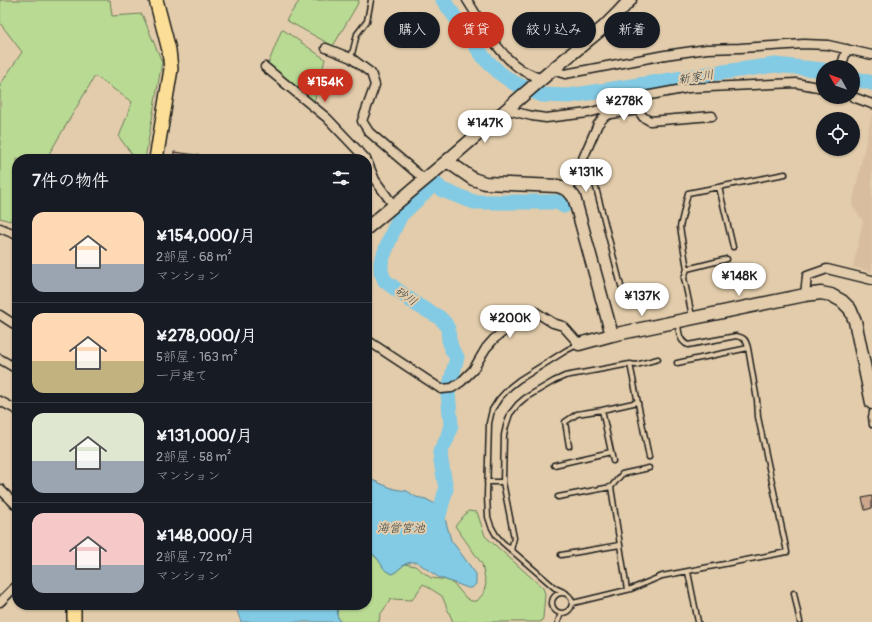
<!DOCTYPE html>
<html lang="ja">
<meta charset="utf-8">
<style>
:root{--surface:#171b24;--page:#20242c;--text:#f1f3f6;--muted:#9ea1a6;--line:#363941;--accent:#c8321e}
body{margin:0;font-family:Pangolin,"Klee One",sans-serif;background:var(--page);color:var(--text);height:100vh;display:flex;flex-direction:column;font-size:15px;white-space:nowrap}
*{box-sizing:border-box;margin:0}
p{font-size:13px;color:var(--muted)}
.icon{flex:none;width:22px;height:22px;fill:none;stroke:currentColor;stroke-width:2;stroke-linecap:round;stroke-linejoin:round}
.map{position:relative;flex:1;overflow:hidden}
.details{position:absolute;left:12px;top:154px;width:360px;height:456px;display:flex;flex-direction:column;background:var(--surface);border-radius:16px;box-shadow:0 1px 3px #0004}
.details>*{flex:none}
.hud{position:absolute;left:384px;top:12px;width:380px;height:36px;display:flex;gap:8px}
.needle{width:26px;rotate:310deg}
.controls{position:absolute;left:816px;top:60px;display:grid;gap:8px}
.controls a{display:grid;place-items:center;width:44px;height:44px;border-radius:50%;background:var(--surface);box-shadow:0 1px 3px #0004;font-size:20px}
.price{position:absolute;translate:-50% -34px;padding:0 9px;border-radius:14px;background:#fff;color:#222;font-size:13px;line-height:26px;filter:drop-shadow(0 1px 2px #0008)}
.price::after{content:'';position:absolute;left:50%;top:24px;width:12px;height:9px;margin-left:-6px;background:inherit;clip-path:polygon(0 0,100% 0,50% 100%)}
.price.on{background:var(--accent);color:#fff}
ul{padding:0;list-style:none}
li{display:flex;align-items:center;gap:12px;height:100px;padding:0 20px}
li+li{border-top:1px solid var(--line)}
li span{display:grid;place-items:center;flex:none;width:112px;height:80px;border-radius:12px;color:#555}
li>.icon{margin-inline-start:auto}
span .icon{width:48px;height:48px;fill:#fffc;stroke-width:1}
li b{font-size:17px}
h2{display:flex;justify-content:space-between;align-items:center;height:48px;padding:0 20px;font-size:17px}
.pill{padding:0 14px;border-radius:18px;background:var(--surface);box-shadow:0 1px 3px #0004;font-size:14px;line-height:36px}
.pill.on{background:var(--accent);color:#fff}
.map>svg:first-child{display:block}
</style>
<div class="map">
<svg width="872" height="622" viewBox="0 0 872 622">
<rect width="100%" height="100%" fill="#e2ccab"/>
<filter id="ink" filterUnits="userSpaceOnUse"><feTurbulence type="fractalNoise" baseFrequency=".025" numOctaves="2"/><feDisplacementMap in="SourceGraphic" scale="8" xChannelSelector="R" yChannelSelector="G"/><feConvolveMatrix kernelMatrix="1 2 1 2 8 2 1 2 1" color-interpolation-filters="sRGB"/></filter>
<g filter="url(#ink)">
<!-- built -->
<path fill="#d8be9f" d="M872,113V272L853,267L863,221L852,205Z"/>
<!-- green -->
<path fill="#b9da93" stroke="#6a7b58" d="M0,0H110L112,16L142,14L162,62L145,159H134V157L119,137L132,102L95,76L46,159H17V209L10,221L0,218V85L22,52L0,23Z
M300,0H359L357,5L333,46L286,20Z
M282,29L325,59L314,102L268,64Z
M468,511L477,512L485,536L543,588L545,594L543,618L541,622H453L442,596L423,584L412,600L391,599L380,615L379,622H340L337,615L338,605H367V553C378,554 380,565 387,571C388,572 391,573 393,574L405,564L415,566L431,578L447,580L455,585L465,597L471,601H477L483,594L486,584L482,564L455,526Z"/>
<!-- water -->
<path fill="#83cae4" stroke="#5a8494" d="M367,478L394,489L407,491L416,497L426,499L435,504L444,515L451,540L476,574V584L472,588H468L438,577L417,562H411L405,564L393,574C391,573 388,572 386,571C380,565 378,553 367,553Z
M235,605H338L337,615L340,622H241Z"/>
<g fill="none" stroke-linecap="round" stroke-linejoin="round">
<!-- river -->
<path stroke="#83cae4" stroke-width="15" d="M443,0L485,59L501,74L514,83L542,95L569,96L709,74L775,65L823,70
M853,78L872,83
M435,530L446,489L441,461L440,452L447,439L451,425L448,393L457,357L452,350L449,340L448,329L445,323L439,317L417,305L385,281L381,272V262L393,231L401,215L435,183L442,190L474,202H557L564,206"/>
</g>
<!-- building -->
<path fill="#cda78d" stroke="#1c1c1c" d="M174,152L204,156L203,159H173Z
M872,496V508L865,510L862,498Z"/>
<g fill="none" stroke-linecap="round" stroke-linejoin="round">
<defs>
<path id="lane" d="M351,58L357,34L367,21L371,0
M578,170C586,168 587,171 593,176L621,286
M719,187L733,247
M687,269L680,227L688,193L785,174
M692,316L684,278L687,269L727,259
M678,324C679,332 679,341 688,345L736,336C745,338 746,340 748,348
M630,364L649,457
M602,410L613,461
M872,412L871,417L872,425
M569,446L565,422L577,414L602,410L638,402
M554,465L611,452
M487,482H503
M611,487L622,474L649,468
M558,497L611,487L627,590
M511,550L514,538L503,482L504,435L506,426L510,414L518,404L525,398L554,381L565,376L630,364L636,365L658,359
M561,555L620,545
M688,572L698,622
M552 603a10 10 0 1 1 20 0a10 10 0 1 1-20 0Z
M566,593L555,588L502,542L496,535L491,526L488,517L487,496L489,423L492,410L499,399L510,387L519,380L567,350L577,345
M794,593L800,622
M573,603L631,589L662,576L787,552L758,417L757,400L748,348L677,363
M558,622L561,613"/>
<path id="street" d="M467,0C482,23 502,62 528,73C532,75 537,77 542,79
M326,48L351,58L371,73L375,85L362,121L369,132L425,180
M265,67L327,118L366,159
M841,67L847,49
M552,70L565,74L665,55L707,49L740,48L804,44L828,45L872,55
M853,97L872,104
M507,110L532,116L546,118L588,113L606,108L618,101L688,88L796,83L823,88
M367,161L375,180L394,206
M568,190L578,170L598,124L605,116L611,114L638,110L643,117L650,121L712,116
M0,228L17,235
M805,295L807,276L827,269L872,280
M0,315L17,326
M367,340L441,389L452,388L461,382L473,370L486,348L494,339L527,313L534,311L553,323L563,326L579,344
M0,359L17,369
M13,366L17,359
M0,401L17,410
M0,489L17,506
M0,602L17,585"/>
<path id="secondary" d="M447,161L473,179L485,183L558,186L568,190L574,197L612,335
M367,228L447,161L552,70L604,27L617,14L630,0
M579,344L612,335L805,295L821,293L831,295L842,301L850,309L855,321L872,403"/>
<path id="primary" d="M156,159L171,69L169,50L156,0
M74,605V622"/>
</defs>
<!-- lane casing -->
<use href="#lane" stroke="#1c1c1c" stroke-width="7"/>
<!-- street casing -->
<use href="#street" stroke="#1c1c1c" stroke-width="11"/>
<!-- secondary casing -->
<use href="#secondary" stroke="#1c1c1c" stroke-width="15"/>
<!-- primary casing -->
<use href="#primary" stroke="#1c1c1c" stroke-width="16"/>
<!-- lane -->
<use href="#lane" stroke="#e2ccab" stroke-width="4"/>
<!-- street -->
<use href="#street" stroke="#e2ccab" stroke-width="8"/>
<!-- secondary -->
<use href="#secondary" stroke="#e2ccab" stroke-width="12"/>
<!-- primary -->
<use href="#primary" stroke="#fcde96" stroke-width="13"/>
</g>
</g>
<g text-anchor="middle" stroke-width="4" stroke-linejoin="round" paint-order="stroke">
<!-- water labels -->
<g font-size="12" font-style="italic" fill="#313f44" stroke="#e2ccab">
<text transform="translate(696 77) rotate(-9)" y="4">新家川</text>
<text transform="translate(406 296) rotate(35)" y="4">砂川</text>
<text x="401" y="532">海営宮池</text>
</g>
</g>
</svg>
<div class="controls">
<a><svg class="needle" viewBox="-14 -14 28 28"><path d="M0-13l5 13h-10z" fill="#e53935"/><path d="M0 13l5-13h-10z" fill="#9ea1a6"/></svg></a>
<a><svg class="icon" aria-label="locate" viewBox="0 0 24 24"><circle cx="12" cy="12" r="6"/><path d="M12 2v4M12 18v4M2 12h4M18 12h4"/></svg></a>
</div>
<b class="price on" style="left:325px;top:103px">¥154K</b>
<b class="price" style="left:624px;top:122px">¥278K</b>
<b class="price" style="left:485px;top:144px">¥147K</b>
<b class="price" style="left:586px;top:193px">¥131K</b>
<b class="price" style="left:739px;top:297px">¥148K</b>
<b class="price" style="left:642px;top:317px">¥137K</b>
<b class="price" style="left:510px;top:339px">¥200K</b>
<div class="hud">
<a class="pill">購入</a>
<a class="pill on">賃貸</a>
<a class="pill">絞り込み</a>
<a class="pill">新着</a>
</div>
<section class="details">
<h2>7件の物件<svg class="icon" aria-label="filters" viewBox="0 0 24 24"><path d="M4 7h16M4 17h16"/><circle cx="9" cy="7" r="2"/><circle cx="15" cy="17" r="2"/></svg></h2>
<ul>
<li><span style="background:linear-gradient(#ffd9b3 65%,#9aa5b1 0)"><svg class="icon" aria-label="home" viewBox="0 0 24 24"><path d="M3 11l9-7 9 7M6 9v11h12V9"/></svg></span><div><b>¥154,000/月</b><p>2部屋 · 68 m²</p><p>マンション</p></div></li>
<li><span style="background:linear-gradient(#ffd9b3 60%,#c2b280 0)"><svg class="icon" aria-label="home" viewBox="0 0 24 24"><path d="M3 11l9-7 9 7M6 9v11h12V9"/></svg></span><div><b>¥278,000/月</b><p>5部屋 · 163 m²</p><p>一戸建て</p></div></li>
<li><span style="background:linear-gradient(#dfe7d0 60%,#9aa5b1 0)"><svg class="icon" aria-label="home" viewBox="0 0 24 24"><path d="M3 11l9-7 9 7M6 9v11h12V9"/></svg></span><div><b>¥131,000/月</b><p>2部屋 · 58 m²</p><p>マンション</p></div></li>
<li><span style="background:linear-gradient(#f6c9c9 65%,#9aa5b1 0)"><svg class="icon" aria-label="home" viewBox="0 0 24 24"><path d="M3 11l9-7 9 7M6 9v11h12V9"/></svg></span><div><b>¥148,000/月</b><p>2部屋 · 72 m²</p><p>マンション</p></div></li>
</ul>
</section>
</div>
